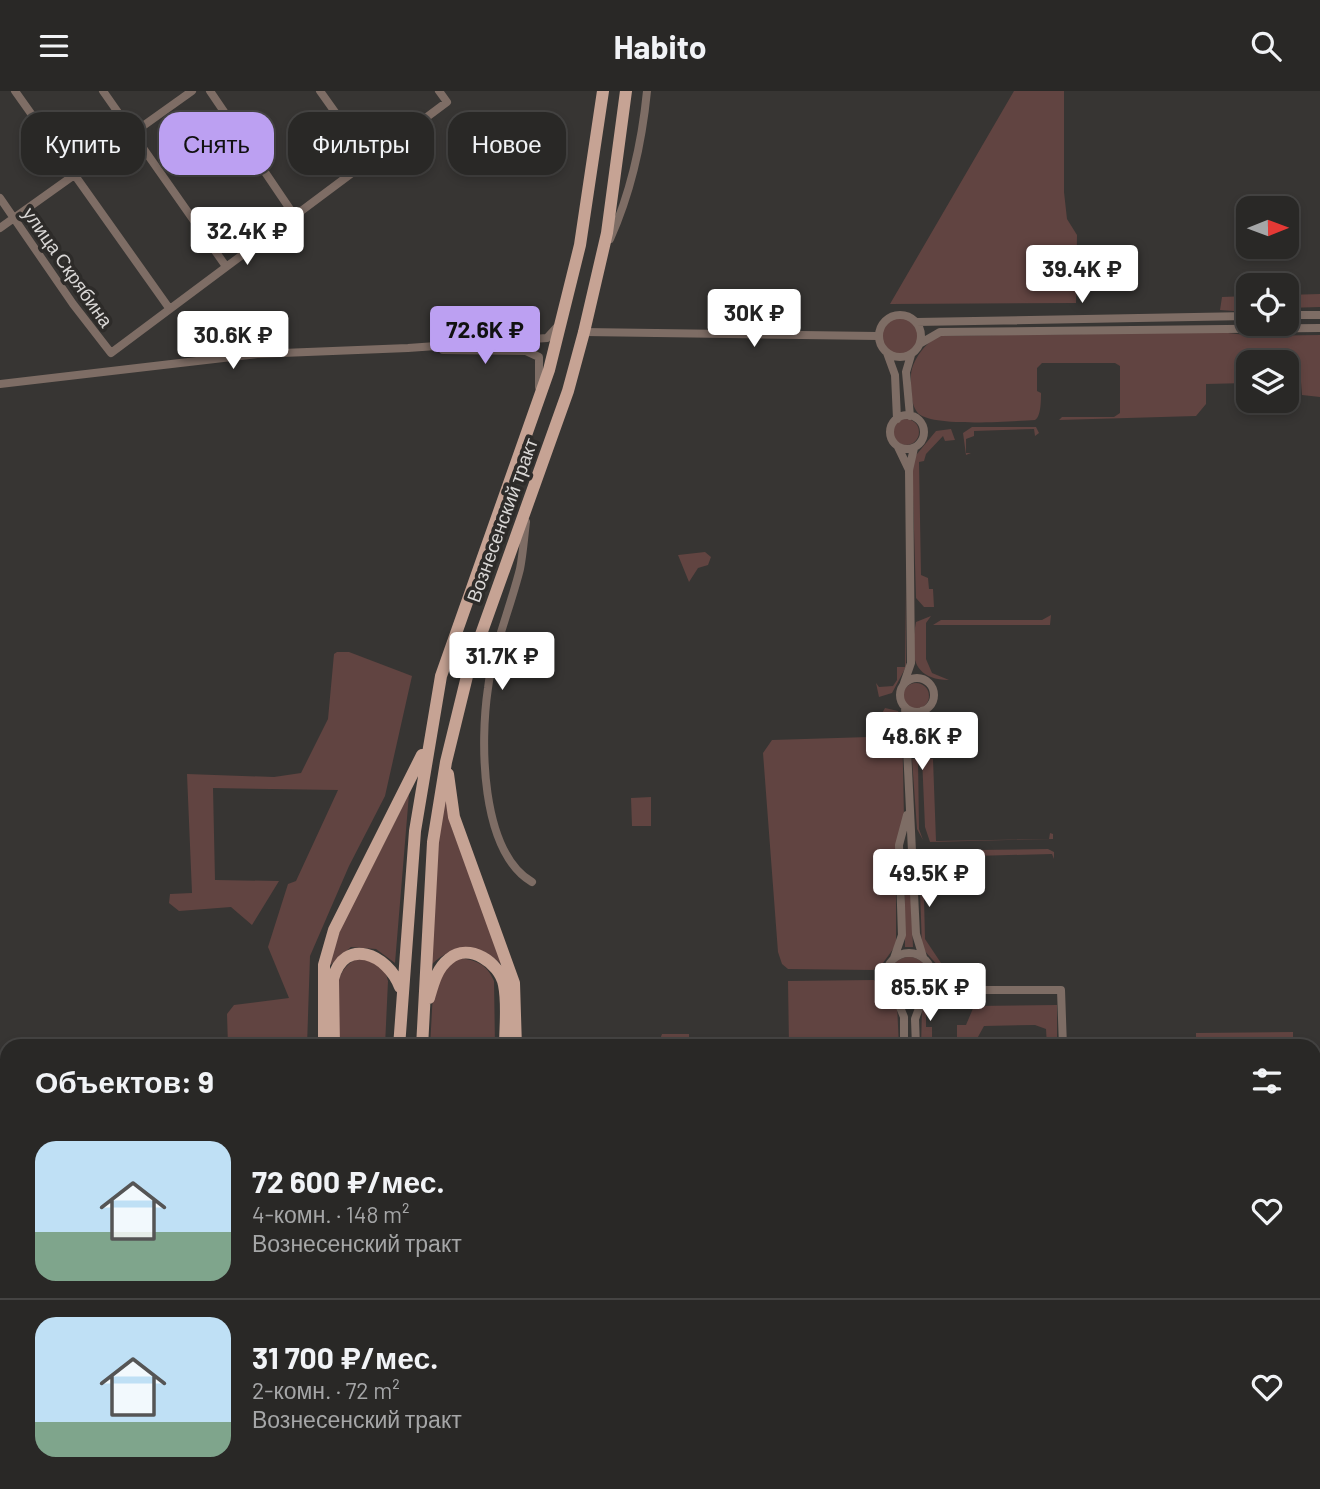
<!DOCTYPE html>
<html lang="ru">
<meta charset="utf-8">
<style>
:root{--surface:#292826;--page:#31302e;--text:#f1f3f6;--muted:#a5a6a7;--line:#454443;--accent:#bca0f2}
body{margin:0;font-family:Barlow,sans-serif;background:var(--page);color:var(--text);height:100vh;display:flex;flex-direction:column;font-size:26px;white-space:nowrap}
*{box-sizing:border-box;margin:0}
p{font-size:23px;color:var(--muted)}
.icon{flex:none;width:38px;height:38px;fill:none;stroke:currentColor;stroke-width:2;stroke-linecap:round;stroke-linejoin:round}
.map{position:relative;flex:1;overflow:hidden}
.drawer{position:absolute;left:0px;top:948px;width:1321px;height:450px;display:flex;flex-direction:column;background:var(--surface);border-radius:21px 21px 0 0;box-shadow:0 4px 10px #0003,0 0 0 2px var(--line)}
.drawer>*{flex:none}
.guide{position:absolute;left:21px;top:21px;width:700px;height:63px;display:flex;gap:14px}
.needle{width:46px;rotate:89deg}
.tools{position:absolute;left:1236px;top:105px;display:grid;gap:14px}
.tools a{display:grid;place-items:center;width:63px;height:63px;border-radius:14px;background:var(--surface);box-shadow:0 4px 10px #0003,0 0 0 2px var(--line);font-size:35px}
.price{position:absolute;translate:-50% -60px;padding:0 16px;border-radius:7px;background:#fff;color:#222;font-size:23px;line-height:46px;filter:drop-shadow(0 2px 4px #0008)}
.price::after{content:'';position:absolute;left:50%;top:42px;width:21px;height:16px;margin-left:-10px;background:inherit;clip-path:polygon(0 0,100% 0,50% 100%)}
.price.on{background:var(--accent);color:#111}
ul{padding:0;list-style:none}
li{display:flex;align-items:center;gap:21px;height:175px;padding:0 35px}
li+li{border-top:2px solid var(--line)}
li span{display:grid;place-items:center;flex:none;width:196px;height:140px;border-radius:21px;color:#555}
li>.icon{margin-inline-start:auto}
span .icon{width:84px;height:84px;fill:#fffc;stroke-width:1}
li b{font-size:30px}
h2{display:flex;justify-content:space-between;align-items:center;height:84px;padding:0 35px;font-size:30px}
.chip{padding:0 24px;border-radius:21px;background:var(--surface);box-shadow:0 4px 10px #0003,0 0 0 2px var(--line);font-size:24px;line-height:63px}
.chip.on{background:var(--accent);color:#111}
header{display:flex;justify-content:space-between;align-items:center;height:91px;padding:0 35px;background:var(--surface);font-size:32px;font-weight:700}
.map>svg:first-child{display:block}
</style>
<header><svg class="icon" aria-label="menu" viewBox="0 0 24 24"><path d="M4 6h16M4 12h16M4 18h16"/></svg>Habito<svg class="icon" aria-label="search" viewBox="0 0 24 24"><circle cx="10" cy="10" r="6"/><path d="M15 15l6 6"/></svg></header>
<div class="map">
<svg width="1320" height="1398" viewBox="0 0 1320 1398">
<rect width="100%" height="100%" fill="#373533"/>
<!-- green -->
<path fill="#614441" d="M1014,0H1064V101L1067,128L1077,144L1076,212L890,213Z
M1320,203V216L1286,217V204Z
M1248,205V221L1220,219L1222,206Z
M882 245a18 18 0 1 1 36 0a18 18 0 1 1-36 0Z
M1219,241L1255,245L1320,244V306L1302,304L1301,291L1286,292V271H1248V292L1206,293V313L1196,325L1059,329L1062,326H1114L1120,322V275L1115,272H1042L1037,277V300L1041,302C1041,309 1041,326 1035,329C1014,330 928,337 917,321C910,312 911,295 911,284C912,269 926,251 939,245Z
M893 341a13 13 0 1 1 26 0a13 13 0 1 1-26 0Z
M972,336H1036L1039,342L1035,345L1034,338L974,340V345L966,348V362H971L966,364L963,342Z
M951,338L955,349L945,350L943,345L926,363L924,370L919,371L921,484L928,487L929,498H933L934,516H924L916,507L912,369L936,340Z
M705,461L711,466L708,474L698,477L689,491L678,464Z
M905,498L906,576L892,602L879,606L876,592L879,596L893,595L897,589V576H905Z
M1051,524L1050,534H933L941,529H1042Z
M931,525L926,532V568L932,582L949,589C911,588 910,563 916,531Z
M337,561H349L412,585L385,705L349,775L310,865L307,955H228L227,923L234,914L289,907L268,856L288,793L296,790L338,699L213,697L215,789L279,790L252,834L231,816L179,820L169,812L170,803L192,802L187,683L274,686L301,682L328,628L334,563Z
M903 605a13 13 0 1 1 26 0a13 13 0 1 1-26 0Z
M885,617L898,620L902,628L904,728L896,759V854L883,872L873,879L788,878L782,873L778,861L763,662L772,649L869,646Z
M922,666L933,668L936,750L1049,748L1050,742L1053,743V748L930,751L925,736Z
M912,668H918L919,738L923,749L917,738Z
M444,697L451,735L504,876C481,851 455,851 431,874L437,748Z
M409,703L395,872L376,858L351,856L328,876L341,837Z
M651,706V735H632L631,707Z
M1048,758L1054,761V768L1052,763L974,765V771L968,768L975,759Z
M909,760L913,856H905V766Z
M923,766L925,848L941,872L960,875L957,878H941L922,857L919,770Z
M890 885a19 19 0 1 1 38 0a19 19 0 1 1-38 0Z
M359,867H365L385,879L388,890L385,955L337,956C337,926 326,880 359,867Z
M459,867C476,869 487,873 494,890L495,955L430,956L434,882Z
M945,888H960L963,895L952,897L926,921V936H932V948L957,947V934H966L974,915L1057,914V955H1047L1046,938L1035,934L984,935L973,955L921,956L922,917Z
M874,889L897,914L899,955H789L788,890Z
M1293,941V955H1196V942Z
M662,943H689V954H658Z
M872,1391H943L954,1398H879Z"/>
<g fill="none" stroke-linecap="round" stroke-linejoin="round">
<!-- minor -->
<path stroke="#7e6d65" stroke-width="8" d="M15,0L169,217
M103,0L225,174
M210,0L294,124
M320,0L369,69
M0,107L73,213L111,262L447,11L439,0
M0,137L192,0
M610,148C631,101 642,51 647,0
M879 245a21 21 0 1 1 42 0a21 21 0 1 1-42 0Z
M1286,224H1320
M916,231L1248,225
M584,241L878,245
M921,252L940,241L1320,237
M443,259L526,260L539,266V296
M887,262L895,284L897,328
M0,293L257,263L408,257L547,247L557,236
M890 341a17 17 0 1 1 34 0a17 17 0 1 1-34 0Z
M910,325L906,281L911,264
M898,356L909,379
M526,431C524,447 523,463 520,478C510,518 493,557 488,597C480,650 480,760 532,791
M900 604a17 17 0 1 1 34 0a17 17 0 1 1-34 0Z
M904,592L911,572L909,379L914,357
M905,616L916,843L923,866
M908,643L913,629L922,620
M886 885a23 23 0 1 1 46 0a23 23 0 1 1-46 0Z
M894,867L902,844L899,754L907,724
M933,883L966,882L967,899H1061L1063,956
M895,904L904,926V956
M916,956L915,928L924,904
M1314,975L1320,976
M158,1391V1398
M617,1391L618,1398"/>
<!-- primary -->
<path stroke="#c6a394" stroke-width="12" d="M448,683L454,726L514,892L516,956
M429,907C433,893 437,877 449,868C469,851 500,872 504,894C508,913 505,936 505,956
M324,956V874L334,839L422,664
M334,956L333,888C344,845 388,863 400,896
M399,956L415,740L441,585L549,279L580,154L603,0
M422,956L433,751L446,671L469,577L568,300L584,241L607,142L626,0
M1314,1078H1320
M0,1089H7
M1314,1110H1320
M0,1123H7
M359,1391L362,1398
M383,1398V1391
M404,1398V1391
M431,1398L434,1391"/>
<!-- tram -->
<path stroke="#adabaa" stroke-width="2" d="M1314,1095H1320
M0,1108H7"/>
</g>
<g text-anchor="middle" stroke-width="7" stroke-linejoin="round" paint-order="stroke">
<!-- street labels -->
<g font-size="19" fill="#d9d7d6" stroke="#2d2b29">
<text transform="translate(68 176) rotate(55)" y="7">улица Скрябина</text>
<text transform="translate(502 429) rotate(-70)" y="7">Вознесенский тракт</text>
</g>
</g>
</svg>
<div class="tools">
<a><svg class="needle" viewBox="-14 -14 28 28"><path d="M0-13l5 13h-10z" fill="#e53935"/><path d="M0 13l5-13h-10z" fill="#a5a6a7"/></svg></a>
<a><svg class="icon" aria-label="locate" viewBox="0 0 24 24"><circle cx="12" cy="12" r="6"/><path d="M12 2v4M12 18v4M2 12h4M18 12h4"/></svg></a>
<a><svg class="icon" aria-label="layers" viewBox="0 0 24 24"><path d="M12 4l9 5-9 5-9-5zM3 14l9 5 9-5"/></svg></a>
</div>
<b class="price" style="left:247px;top:176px">32.4K ₽</b>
<b class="price" style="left:1082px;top:214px">39.4K ₽</b>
<b class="price" style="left:754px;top:258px">30K ₽</b>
<b class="price on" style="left:485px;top:275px">72.6K ₽</b>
<b class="price" style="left:233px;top:280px">30.6K ₽</b>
<b class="price" style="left:502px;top:601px">31.7K ₽</b>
<b class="price" style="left:922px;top:681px">48.6K ₽</b>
<b class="price" style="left:929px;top:818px">49.5K ₽</b>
<b class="price" style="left:930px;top:932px">85.5K ₽</b>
<div class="guide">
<a class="chip">Купить</a>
<a class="chip on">Снять</a>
<a class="chip">Фильтры</a>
<a class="chip">Новое</a>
</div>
<section class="drawer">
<h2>Объектов: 9<svg class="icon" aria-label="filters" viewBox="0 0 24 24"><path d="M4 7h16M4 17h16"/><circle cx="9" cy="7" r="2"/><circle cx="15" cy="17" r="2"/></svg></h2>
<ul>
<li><span style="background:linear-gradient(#bfe0f5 65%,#7fa58c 0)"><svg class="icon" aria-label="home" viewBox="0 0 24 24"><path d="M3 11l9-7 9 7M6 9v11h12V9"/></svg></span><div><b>72 600 ₽/мес.</b><p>4-комн. · 148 m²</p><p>Вознесенский тракт</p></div><svg class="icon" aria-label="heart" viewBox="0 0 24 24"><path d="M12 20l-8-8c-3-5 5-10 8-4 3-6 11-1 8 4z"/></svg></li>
<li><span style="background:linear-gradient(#bfe0f5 75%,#7fa58c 0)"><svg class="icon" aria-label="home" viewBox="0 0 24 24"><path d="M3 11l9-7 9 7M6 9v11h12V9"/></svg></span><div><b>31 700 ₽/мес.</b><p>2-комн. · 72 m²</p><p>Вознесенский тракт</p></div><svg class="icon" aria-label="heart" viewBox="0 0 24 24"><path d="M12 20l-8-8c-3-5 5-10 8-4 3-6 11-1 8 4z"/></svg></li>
</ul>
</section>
</div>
